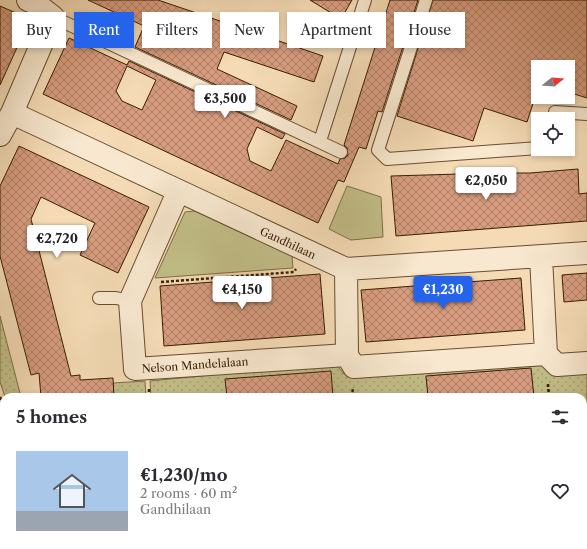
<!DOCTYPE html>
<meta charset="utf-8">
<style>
:root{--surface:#fff;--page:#f7f7f7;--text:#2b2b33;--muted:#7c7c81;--line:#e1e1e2;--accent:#2563eb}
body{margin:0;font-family:"Libre Caslon Text",serif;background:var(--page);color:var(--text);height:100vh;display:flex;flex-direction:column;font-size:15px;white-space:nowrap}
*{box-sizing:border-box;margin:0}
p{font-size:13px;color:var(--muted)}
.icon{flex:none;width:22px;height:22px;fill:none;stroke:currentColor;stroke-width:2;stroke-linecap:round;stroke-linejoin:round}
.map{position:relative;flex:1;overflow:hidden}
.panel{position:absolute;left:0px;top:393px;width:587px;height:156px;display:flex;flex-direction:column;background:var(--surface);border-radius:12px 12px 0 0;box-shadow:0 2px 6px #0003}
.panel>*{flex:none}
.banner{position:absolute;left:12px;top:12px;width:563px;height:36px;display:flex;gap:8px}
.needle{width:26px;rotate:73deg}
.buttons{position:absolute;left:531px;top:60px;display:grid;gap:8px}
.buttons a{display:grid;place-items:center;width:44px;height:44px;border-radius:0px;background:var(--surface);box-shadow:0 2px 6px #0003;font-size:20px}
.price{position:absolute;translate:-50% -34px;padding:0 9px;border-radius:4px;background:#fff;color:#222;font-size:13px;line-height:26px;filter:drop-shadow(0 1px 2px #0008)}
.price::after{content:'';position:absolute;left:50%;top:24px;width:12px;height:9px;margin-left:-6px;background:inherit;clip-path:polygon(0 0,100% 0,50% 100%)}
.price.on{background:var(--accent);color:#fff}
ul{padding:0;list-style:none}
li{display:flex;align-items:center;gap:12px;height:100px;padding:0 16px}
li+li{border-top:1px solid var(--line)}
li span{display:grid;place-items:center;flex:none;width:112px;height:80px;border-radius:0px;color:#555}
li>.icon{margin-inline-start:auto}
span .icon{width:48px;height:48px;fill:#fffc;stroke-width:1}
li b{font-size:17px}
h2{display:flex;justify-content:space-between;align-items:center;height:48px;padding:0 16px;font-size:17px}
.chip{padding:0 14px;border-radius:0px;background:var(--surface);box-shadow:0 2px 6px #0003;font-size:14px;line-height:36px}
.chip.on{background:var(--accent);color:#fff}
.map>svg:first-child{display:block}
</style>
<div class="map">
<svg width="587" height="549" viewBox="0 0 587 549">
<defs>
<pattern id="grass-dots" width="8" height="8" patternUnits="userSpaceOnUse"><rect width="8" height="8" fill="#c2be88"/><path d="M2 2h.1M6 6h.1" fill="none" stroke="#a7a374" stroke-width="1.8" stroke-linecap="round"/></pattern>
<pattern id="building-cross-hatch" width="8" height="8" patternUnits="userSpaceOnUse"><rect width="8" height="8" fill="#d79c7f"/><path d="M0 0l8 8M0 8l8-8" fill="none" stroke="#af7f66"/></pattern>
</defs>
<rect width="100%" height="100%" fill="#f4dbb5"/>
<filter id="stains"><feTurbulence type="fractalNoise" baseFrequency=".005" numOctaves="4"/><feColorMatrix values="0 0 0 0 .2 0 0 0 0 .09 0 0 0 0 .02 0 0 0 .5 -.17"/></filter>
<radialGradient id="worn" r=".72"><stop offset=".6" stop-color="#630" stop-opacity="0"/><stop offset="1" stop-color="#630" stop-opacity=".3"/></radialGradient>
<!-- grass -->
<path fill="url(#grass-dots)" stroke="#7e6e46" d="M0,316L21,397H5L0,382Z
M538,361L587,371V456H583V397H151L150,381L335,363L344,374Z
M145,381L146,397H114L113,383Z
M4,517V545H60L61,549H0V520Z
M114,545H287L289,549H114Z"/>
<!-- park -->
<path fill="#c2be88" stroke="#7e6e46" d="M347,186L381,197L383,237L351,240L329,229Z
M195,211L292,256L293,268L155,278L185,212Z"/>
<!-- building -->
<path fill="url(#building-cross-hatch)" stroke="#391e04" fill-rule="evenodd" d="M88,0H158L323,56L314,82L224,52L217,69L297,106L291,120L135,47L144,26Z
M310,0H352L341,19Z
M390,0H418L382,112L378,111L366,149L359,147L344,182L338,180L318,223L43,94L69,38L127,65L129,61L285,134L282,139L257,127L247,149L250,161L271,171L286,140L338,164L340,159L345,158L348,155L347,148L344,145ZM127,66L156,80L142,110L122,101L116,91Z
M433,0H587V98L568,92V67H538V88L527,122L484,108L473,141L397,116Z
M0,6L30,19L0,85Z
M19,146L149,207L118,273L80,255L95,223L41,197L31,219L71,376L80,375V380L113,378L114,397H41L39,373L31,375L0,256V186Z
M460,169H482L483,173H530L578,169L579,194L587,193V221L396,236L391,176L460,174Z
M587,273V300L564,302L562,275Z
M320,274L325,334L164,346L160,286Z
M521,278L525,330L366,342L361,290Z
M531,368L534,397H428L426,376Z
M331,371L333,397H227L225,379Z"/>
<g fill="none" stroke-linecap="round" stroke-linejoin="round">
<defs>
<path id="service" d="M426,0L378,150L387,159L538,148
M53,17L341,152
M554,119L555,112L587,114
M320,141L365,0
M99,298H116L130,301
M583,537H587
M306,545L310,549L349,545"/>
<path id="minor" d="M12,113L346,269L587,253
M0,135L12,113L53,17L35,3L28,0
M178,192L130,301L135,369L347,355L354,367L546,354L557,365L587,363
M541,257L546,354
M346,269L347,355
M0,439L4,454
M583,482H587
M0,501L4,499
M76,545V549"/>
</defs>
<!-- service casing -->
<use href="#service" stroke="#684d30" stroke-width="14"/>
<!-- minor casing -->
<use href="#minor" stroke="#684d30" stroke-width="24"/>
<!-- path -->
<path stroke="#391e04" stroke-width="2.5" stroke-dasharray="3 2" stroke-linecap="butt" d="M161,282L294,272L296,269
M548,384L549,397
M0,397L4,406
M149,397V388
M352,397L353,387
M583,505H587
M101,545V549
M159,549V545"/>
<!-- service -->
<use href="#service" stroke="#f8e8cf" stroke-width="12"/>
<!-- minor -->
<use href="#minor" stroke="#f8e8cf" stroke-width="22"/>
</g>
<g text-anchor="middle" stroke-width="3" stroke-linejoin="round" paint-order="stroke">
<!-- street labels -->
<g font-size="11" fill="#391e04" stroke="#f8e8cf">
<text transform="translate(288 243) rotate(25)" y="4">Gandhilaan</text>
<text transform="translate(195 365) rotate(-4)" y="4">Nelson Mandelalaan</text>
</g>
</g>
<rect width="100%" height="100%" filter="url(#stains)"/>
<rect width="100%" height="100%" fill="url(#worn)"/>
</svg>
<div class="buttons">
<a><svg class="needle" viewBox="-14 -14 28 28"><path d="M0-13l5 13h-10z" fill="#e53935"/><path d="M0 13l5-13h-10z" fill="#7c7c81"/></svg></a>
<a><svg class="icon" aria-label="locate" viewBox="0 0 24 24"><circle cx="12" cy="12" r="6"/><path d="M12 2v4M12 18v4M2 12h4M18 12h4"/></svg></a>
</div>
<b class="price" style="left:225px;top:119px">€3,500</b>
<b class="price" style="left:486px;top:201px">€2,050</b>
<b class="price" style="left:57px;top:259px">€2,720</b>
<b class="price" style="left:242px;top:310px">€4,150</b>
<b class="price on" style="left:443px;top:310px">€1,230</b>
<div class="banner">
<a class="chip">Buy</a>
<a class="chip on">Rent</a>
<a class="chip">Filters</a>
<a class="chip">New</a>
<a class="chip">Apartment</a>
<a class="chip">House</a>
</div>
<section class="panel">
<h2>5 homes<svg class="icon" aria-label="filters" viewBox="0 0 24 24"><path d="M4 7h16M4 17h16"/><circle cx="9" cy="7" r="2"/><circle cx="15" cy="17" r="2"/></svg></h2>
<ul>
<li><span style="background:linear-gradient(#a9c7e8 75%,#9aa5b1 0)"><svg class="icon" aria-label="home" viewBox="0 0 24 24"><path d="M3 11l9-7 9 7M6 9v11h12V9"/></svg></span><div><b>€1,230/mo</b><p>2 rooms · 60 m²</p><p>Gandhilaan</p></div><svg class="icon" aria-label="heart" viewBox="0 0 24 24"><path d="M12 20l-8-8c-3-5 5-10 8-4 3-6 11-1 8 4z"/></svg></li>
</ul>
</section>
</div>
